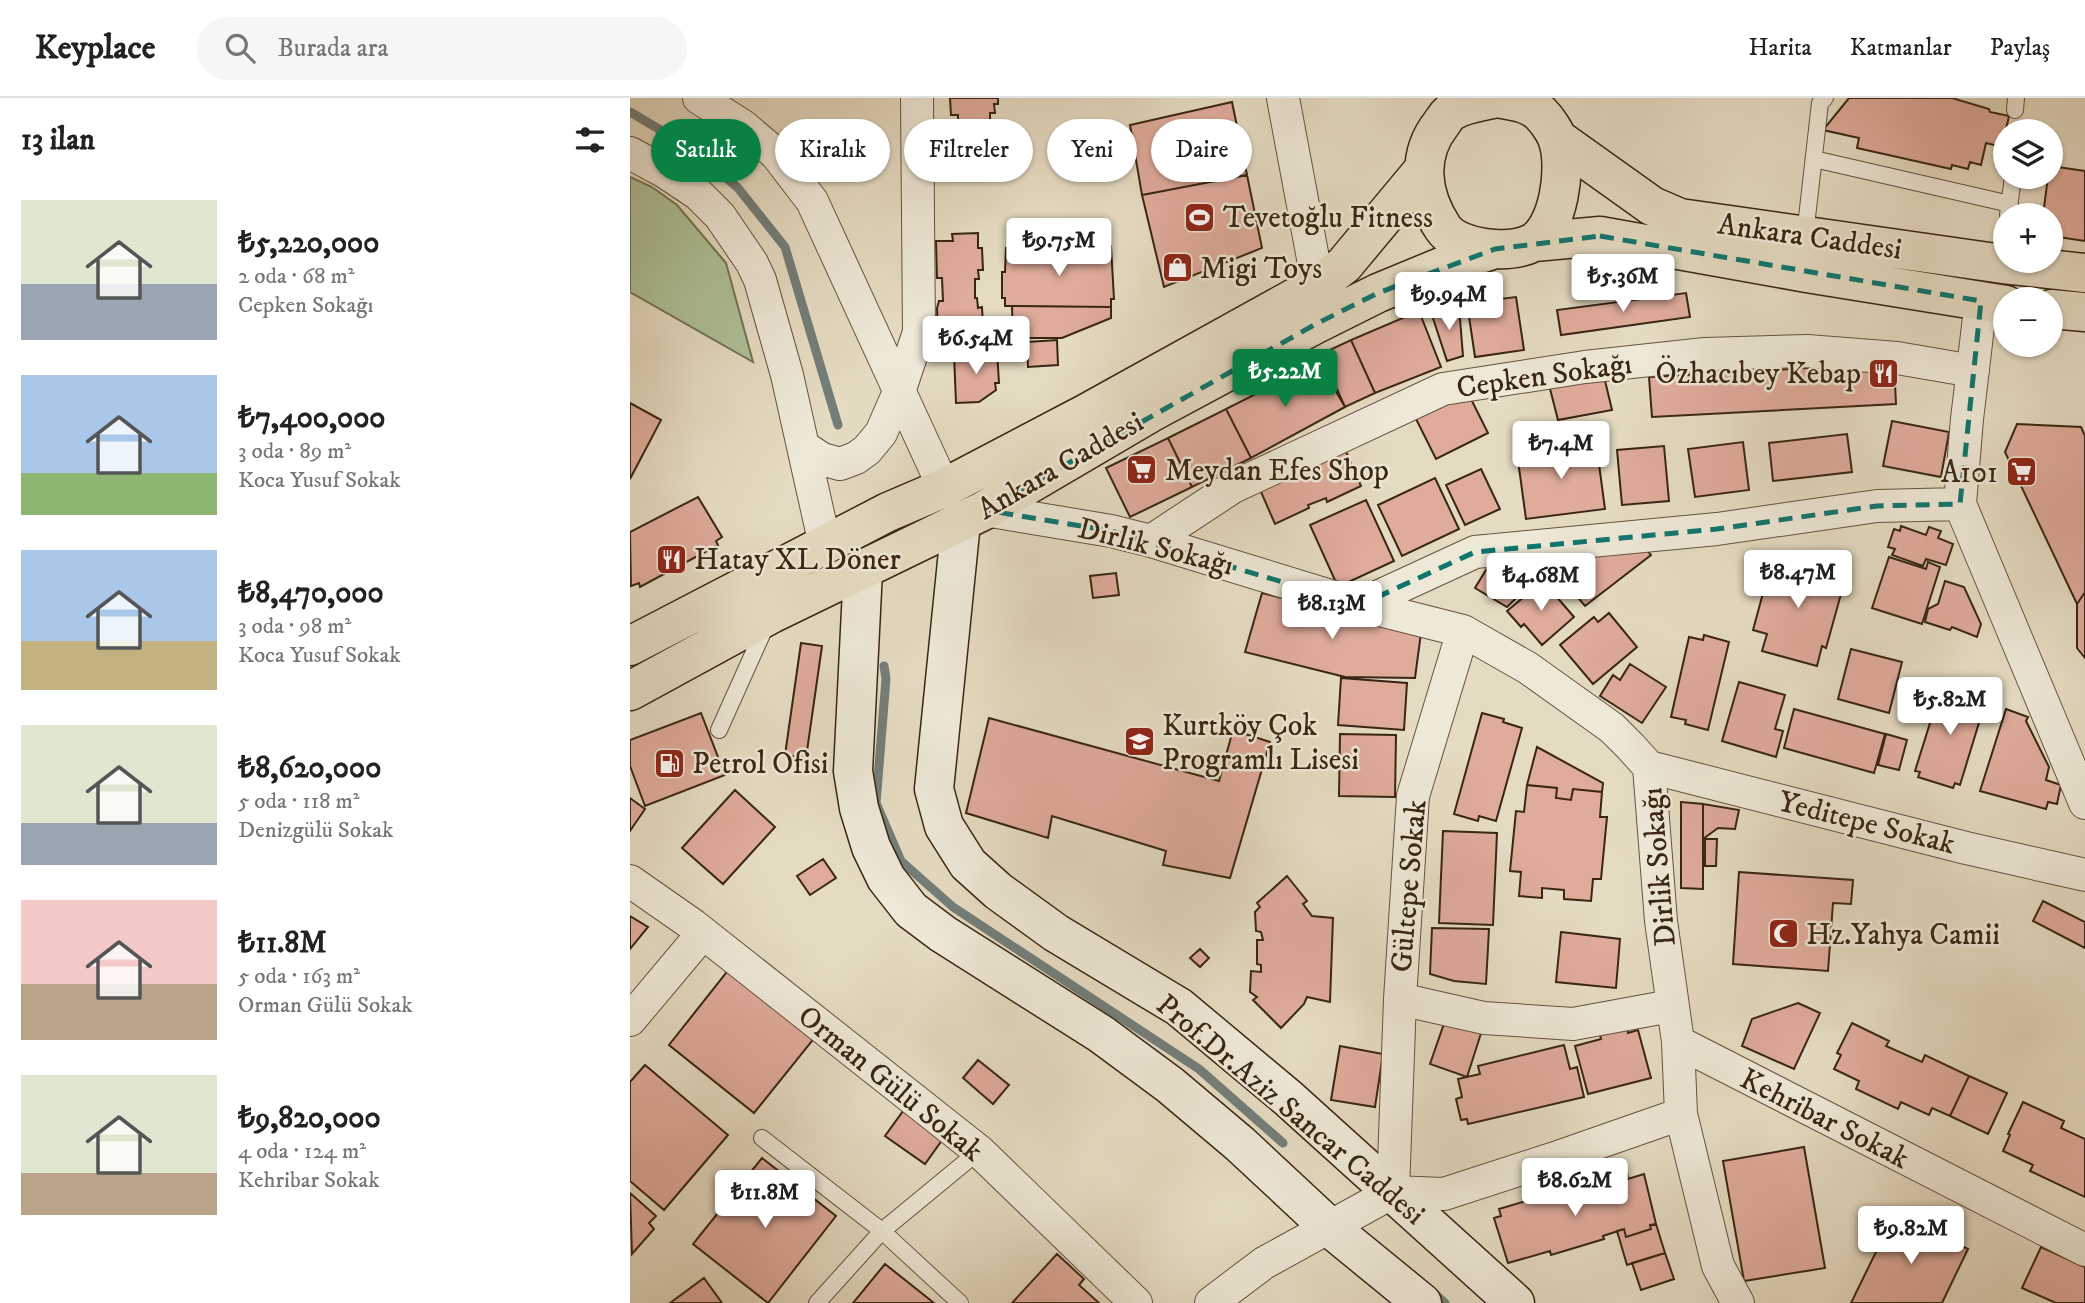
<!DOCTYPE html>
<html lang="tr">
<meta charset="utf-8">
<style>
:root{--surface:#fff;--page:#f6f6f6;--text:#222;--muted:#767676;--line:#e0e0e0;--accent:#0b8043}
body{margin:0;font-family:"IM FELL DW Pica",serif;background:var(--page);color:var(--text);height:100vh;display:flex;flex-direction:column;font-size:26px;white-space:nowrap}
*{box-sizing:border-box;margin:0}
p{font-size:23px;color:var(--muted)}
.icon{flex:none;width:38px;height:38px;fill:none;stroke:currentColor;stroke-width:2;stroke-linecap:round;stroke-linejoin:round}
.map{position:relative;flex:1;overflow:hidden}
.details{display:flex;flex-direction:column;background:var(--surface);width:630px}
.details>*{flex:none}
.top-card{position:absolute;left:21px;top:21px;width:665px;height:63px;display:flex;gap:14px}
.controls{position:absolute;left:1363px;top:21px;display:grid;gap:14px}
.controls a{display:grid;place-items:center;width:70px;height:70px;border-radius:50%;background:var(--surface);box-shadow:0 2px 5px #0004;font-size:35px}
.price{position:absolute;translate:-50% -60px;padding:0 16px;border-radius:7px;background:#fff;color:#222;font-size:23px;line-height:46px;filter:drop-shadow(0 2px 4px #0008)}
.price::after{content:'';position:absolute;left:50%;top:42px;width:21px;height:16px;margin-left:-10px;background:inherit;clip-path:polygon(0 0,100% 0,50% 100%)}
.price.active{background:var(--accent);color:#fff}
ul{padding:0;list-style:none}
li{display:flex;align-items:center;gap:21px;height:175px;padding:0 21px}
li span{display:grid;place-items:center;flex:none;width:196px;height:140px;border-radius:0px;color:#555}
li>.icon{margin-inline-start:auto}
span .icon{width:84px;height:84px;fill:#fffc;stroke-width:1}
li b{font-size:30px}
h2{display:flex;justify-content:space-between;align-items:center;height:84px;padding:0 21px;font-size:30px}
.tag{padding:0 24px;border-radius:32px;background:var(--surface);box-shadow:0 2px 5px #0004;font-size:24px;line-height:63px}
.tag.active{background:var(--accent);color:#fff}
header{display:flex;align-items:center;gap:42px;box-sizing:border-box;height:98px;padding:0 35px;background:var(--surface);border-bottom:2px solid var(--line)}
header strong{font-size:33px}
nav{display:flex;gap:38px;margin-inline-start:auto;font-size:24px}
.search{width:490px;height:63px;background:var(--page);display:flex;align-items:center;gap:18px;box-sizing:border-box;padding:0 24px;border-radius:38px;color:var(--muted);font-size:26px}
main{display:flex;flex:1;min-height:0}
.map>svg:first-child{display:block}
</style>
<header>
<strong>Keyplace</strong>
<div class="search"><svg class="icon" aria-label="search" viewBox="0 0 24 24"><circle cx="10" cy="10" r="6"/><path d="M15 15l6 6"/></svg>Burada ara</div>
<nav><a>Harita</a><a>Katmanlar</a><a>Paylaş</a></nav>
</header>
<main>
<section class="details">
<h2>13 ilan<svg class="icon" aria-label="filters" viewBox="0 0 24 24"><path d="M4 7h16M4 17h16"/><circle cx="9" cy="7" r="2"/><circle cx="15" cy="17" r="2"/></svg></h2>
<ul>
<li><span style="background:linear-gradient(#dfe7d0 60%,#9aa5b1 0)"><svg class="icon" aria-label="home" viewBox="0 0 24 24"><path d="M3 11l9-7 9 7M6 9v11h12V9"/></svg></span><div><b>₺5,220,000</b><p>2 oda · 68 m²</p><p>Cepken Sokağı</p></div></li>
<li><span style="background:linear-gradient(#a9c7e8 70%,#8fb573 0)"><svg class="icon" aria-label="home" viewBox="0 0 24 24"><path d="M3 11l9-7 9 7M6 9v11h12V9"/></svg></span><div><b>₺7,400,000</b><p>3 oda · 89 m²</p><p>Koca Yusuf Sokak</p></div></li>
<li><span style="background:linear-gradient(#a9c7e8 65%,#c2b280 0)"><svg class="icon" aria-label="home" viewBox="0 0 24 24"><path d="M3 11l9-7 9 7M6 9v11h12V9"/></svg></span><div><b>₺8,470,000</b><p>3 oda · 98 m²</p><p>Koca Yusuf Sokak</p></div></li>
<li><span style="background:linear-gradient(#dfe7d0 70%,#9aa5b1 0)"><svg class="icon" aria-label="home" viewBox="0 0 24 24"><path d="M3 11l9-7 9 7M6 9v11h12V9"/></svg></span><div><b>₺8,620,000</b><p>5 oda · 118 m²</p><p>Denizgülü Sokak</p></div></li>
<li><span style="background:linear-gradient(#f6c9c9 60%,#b9a48a 0)"><svg class="icon" aria-label="home" viewBox="0 0 24 24"><path d="M3 11l9-7 9 7M6 9v11h12V9"/></svg></span><div><b>₺11.8M</b><p>5 oda · 163 m²</p><p>Orman Gülü Sokak</p></div></li>
<li><span style="background:linear-gradient(#dfe7d0 70%,#b9a48a 0)"><svg class="icon" aria-label="home" viewBox="0 0 24 24"><path d="M3 11l9-7 9 7M6 9v11h12V9"/></svg></span><div><b>₺9,820,000</b><p>4 oda · 124 m²</p><p>Kehribar Sokak</p></div></li>
</ul>
</section>
<div class="map">
<svg width="1455" height="1205" viewBox="0 0 1455 1205">
<rect width="100%" height="100%" fill="#e5dbc2"/>
<filter id="stains"><feTurbulence type="fractalNoise" baseFrequency=".00286" numOctaves="4"/><feColorMatrix values="0 0 0 0 .2 0 0 0 0 .09 0 0 0 0 .02 0 0 0 .5 -.17"/></filter>
<radialGradient id="worn" r=".72"><stop offset=".6" stop-color="#630" stop-opacity="0"/><stop offset="1" stop-color="#630" stop-opacity=".3"/></radialGradient>
<!-- green -->
<path fill="#aec198" stroke="#747455" stroke-width="2" d="M0,79L22,89L47,107L96,165L123,264L0,194Z"/>
<g fill="none" stroke-linecap="round" stroke-linejoin="round">
<!-- stream -->
<path stroke="#737e79" stroke-width="9" d="M0,14L61,50L108,90L155,149L208,327
M254,568L256,581L246,705L271,763L323,809L569,971L653,1045
M803,1194L815,1205"/>
</g>
<!-- building -->
<path fill="#dfab9b" stroke="#392612" stroke-width="2" d="M320,0H368V6H364L365,15H360V34H363V42H367L368,62H362V77H342V67H322L321,38H328V17H321Z
M1219,0H1322L1359,11L1360,14L1379,18L1372,49L1356,45L1351,67L1340,64L1338,71L1322,67L1321,71L1227,50L1229,40L1193,32Z
M602,4L617,77L512,97L500,27Z
M1421,68L1455,73V143L1421,138V117H1413L1418,79H1421Z
M617,77L632,150L534,189L512,97Z
M348,135V150H352L353,172H348L349,181H345V200H347L348,210L352,209L353,227H348V244L326,245L325,238L308,239L307,210L309,203H313L312,180H307L306,143H323L322,136Z
M458,148H481L484,201H481V209L375,208V200H372V174H375L376,150H397V153H409V151H450V154H458Z
M1056,195L1060,219L931,237L927,212Z
M886,199L894,252L845,259L837,205Z
M382,208L481,209V220L432,240H383Z
M829,209L833,258L817,263L801,214Z
M789,213L811,269L745,295L721,242Z
M427,242L428,267L398,269L397,244Z
M721,242L745,295L715,309L691,256Z
M344,252L367,253L369,285H365L366,292L349,304L326,305L324,256L345,257Z
M689,264L715,309L621,360L596,311Z
M1264,265L1266,306L1022,319L1019,279Z
M972,270L982,312L928,322L917,279Z
M837,293L858,335L806,361L785,319Z
M0,305L31,322L0,381Z
M596,311L621,360L562,389L538,340Z
M1262,323L1319,334L1311,379L1253,368Z
M1387,326L1451,329L1455,338V494L1447,506L1375,354Z
M1217,336L1222,374L1143,383L1139,345Z
M538,340L562,389L500,419L476,370Z
M966,344L975,411L896,421L887,355Z
M1113,344L1119,392L1065,399L1058,351Z
M1034,348L1039,403L992,407L987,352Z
M714,349L731,388L697,404L696,400L678,407L679,410L645,426L628,387Z
M851,371L870,411L835,427L816,387Z
M805,380L829,431L772,458L748,407Z
M68,399L92,439L86,443L88,447L10,489L9,485L1,488L0,434Z
M736,402L764,463L708,489L680,427Z
M1271,428L1296,437L1299,429L1311,433L1308,440L1323,446L1316,467L1296,461L1293,468L1262,457L1265,451L1258,449L1264,431L1270,433Z
M963,445L1012,446L1021,457L955,508L926,474Z
M1143,458L1216,478L1196,550L1192,548L1187,568L1132,553L1137,536L1123,532Z
M887,459L912,475L877,509L845,490L859,467L867,473L874,463L882,467Z
M1259,459L1296,471L1298,464L1310,469L1292,526L1242,510Z
M486,475L489,497L463,500L460,478Z
M913,483L944,519L912,547L894,526L891,529L877,513Z
M1315,483L1334,489L1351,526L1347,539L1322,529L1320,532L1295,524L1298,511L1308,506Z
M1455,494V560L1447,550V506Z
M632,495L791,535L785,580L715,579L615,554Z
M979,515L1007,549L963,586L930,547L964,519L968,524Z
M1074,537L1099,544L1078,632L1055,626L1056,622L1041,619L1059,539L1073,542Z
M171,545L192,548L176,660L155,657Z
M1221,551L1272,564L1259,615L1208,601Z
M1000,566L1036,589L1012,625L970,598L983,577L990,582Z
M711,580L777,585L774,632L708,627Z
M1109,584L1155,597L1145,631L1153,633L1146,659L1092,643Z
M1315,588L1351,599L1350,603L1355,605L1330,687L1325,685L1323,690L1288,679L1290,674L1285,673L1310,593L1313,594Z
M1164,611L1255,636L1244,675L1154,650Z
M1376,611L1398,619L1396,623L1419,669L1416,682L1431,687L1427,706L1418,704L1416,711L1350,693Z
M71,615L95,677L15,708L0,668V642Z
M852,615L874,621L873,624L892,630L866,723L849,718L848,723L824,716Z
M359,620L589,683L603,632L640,644L600,780L533,767L536,753L422,718L418,740L336,715Z
M710,636L766,637L765,699L709,698Z
M1256,636L1277,642L1269,672L1248,667Z
M907,649L973,685L972,694L943,691L941,702L926,700L927,690L897,687Z
M897,687L927,690L926,700L941,702L943,691L972,694L970,719H977L971,781H963L961,803L934,801V792L912,790V800L889,798L891,774L880,773L886,713L894,714Z
M105,692L145,729L93,786L52,750Z
M0,700L15,711L0,733Z
M1051,704L1073,706V791L1051,790Z
M1073,706L1109,712L1105,731L1088,730L1073,741Z
M813,733L867,735L863,827L809,825Z
M1075,741H1087L1086,768H1075Z
M193,761L206,780L180,797L167,778Z
M1109,774L1223,782L1221,806L1203,805L1198,873L1103,866Z
M657,778L677,803L673,806L682,818L703,820L700,904L677,899L674,906L651,930L623,902L627,899L620,894L621,873L631,874V867L627,866V842H633L631,834L626,833L625,814L630,809L627,805Z
M1413,803L1455,824V850L1403,823Z
M0,818L18,829L0,851Z
M802,830L859,831L856,886L824,883L800,876Z
M931,834L990,841L986,890L926,884Z
M570,851L579,860L570,869L560,860Z
M100,870L186,938L124,1015L39,947Z
M1168,905L1190,915L1164,971L1112,948L1122,921Z
M818,914L854,926L837,979L800,966Z
M1222,925L1259,943L1256,948L1292,964L1295,957L1339,978L1320,1018L1302,1010L1299,1017L1271,1004L1268,1011L1226,991L1229,983L1204,971L1211,957L1207,955Z
M997,931L998,935L1008,932L1021,980L958,996L945,948L971,941L970,937Z
M934,947L940,971L947,969L954,999L838,1026L837,1021L831,1022L826,1001L832,999L828,981L850,976L848,968Z
M710,948L753,956L745,1009L701,1002Z
M348,962L379,987L363,1006L333,980Z
M15,967L98,1037L34,1112L0,1083V984Z
M1339,978L1377,995L1358,1036L1320,1018Z
M1393,1004L1434,1023L1431,1030L1455,1041V1099L1400,1073L1403,1067L1373,1053L1380,1037L1378,1036Z
M276,1009L315,1038L295,1066L255,1038Z
M1174,1049L1195,1170L1114,1183L1093,1063Z
M132,1060L206,1118L138,1205L63,1146Z
M997,1075L998,1081L1014,1076L1026,1126L1020,1127L1021,1131L996,1139L994,1131L973,1138L974,1141L921,1157L920,1153L878,1165L864,1120L871,1118L869,1111L940,1090L941,1094L959,1088L960,1092L982,1085L980,1080Z
M0,1095L26,1118L19,1125L24,1131L2,1156Z
M1265,1115L1338,1151L1312,1205H1221Z
M1026,1126L1035,1155L997,1167L987,1133L994,1131L996,1139L1021,1131L1020,1127Z
M1411,1149L1455,1169V1205H1426L1392,1190Z
M1035,1155L1044,1181L1011,1192L1002,1165Z
M427,1156L454,1181L449,1187L469,1205H382Z
M255,1166L304,1205H223Z
M74,1180L92,1205H40Z"/>
<g fill="none" stroke-linecap="round" stroke-linejoin="round">
<defs>
<path id="lane" d="M1385,12L1386,0
M1184,61L1380,106
M1378,117L1383,79
M1175,137L1190,5L1195,0
M89,632L137,525
M132,1040L252,1133L330,1205
M187,1205L252,1133L349,1053"/>
<path id="street" d="M69,0L113,28L146,56L182,103L314,390
M653,0L688,187
M0,55L35,74L68,96L90,118L122,165L130,182L157,277L195,447
M1351,203L1337,321L1330,406L1455,705
M174,349L192,361L210,366L226,360L237,352L251,335L269,294L289,234L287,0
M355,412L481,433L521,443L730,507L833,533L898,570L982,630L1001,649L1019,669L1031,823L1048,944L1051,1016L1088,1168L1108,1205
M521,443L603,389L813,291L955,269L1075,256L1177,253L1267,260L1343,273
M730,507L845,454L1087,431L1247,408L1330,406
M833,533L783,698L770,901L854,920L943,926L1041,908
M1019,669L1336,750L1455,777
M0,783L63,827L349,1053L506,1205
M0,922L73,835
M1048,944L1455,1152
M763,1094L770,901
M581,1205L634,1165L763,1094L814,1096L922,1061L1051,1016"/>
<path id="secondary" d="M331,424L304,691L314,728L338,766L368,793L426,835L549,909L658,1000L885,1205
M233,472L223,673L229,710L241,749L256,780L281,812L313,836L471,936L540,987L610,1046L699,1129L792,1205"/>
<path id="primary" d="M867,0C883,3 899,4 911,16C917,22 926,35 928,43C937,69 929,131 902,145C888,152 870,152 855,150C840,148 821,142 813,130C791,97 786,58 811,26C814,22 817,16 821,14C834,5 852,4 867,0Z
M928,41L1022,108L1050,120L1373,166L1455,175
M904,144L970,138L1177,175L1376,207
M1421,211L1455,214
M0,548L258,414L314,390L455,316L688,187L714,167L794,71
M0,593L141,516L355,412L520,315L684,227L748,195L811,169L865,151"/>
</defs>
<!-- lane casing -->
<use href="#lane" stroke="#64533e" stroke-width="18"/>
<!-- street casing -->
<use href="#street" stroke="#64533e" stroke-width="34"/>
<!-- secondary casing -->
<use href="#secondary" stroke="#392612" stroke-width="41"/>
<!-- primary casing -->
<use href="#primary" stroke="#392612" stroke-width="41"/>
<!-- lane -->
<use href="#lane" stroke="#eee8d7" stroke-width="16"/>
<!-- street -->
<use href="#street" stroke="#eee8d7" stroke-width="32"/>
<!-- secondary -->
<use href="#secondary" stroke="#eee8d7" stroke-width="38"/>
<!-- primary -->
<use href="#primary" stroke="#e5dbc2" stroke-width="38"/>
</g>
<!-- marked area -->
<path fill="none" stroke="#0f766e" stroke-width="5" stroke-dasharray="14 9" stroke-linejoin="round" d="M970,138L1351,203L1330,406L1247,408L1087,431L845,454L730,507L481,433L355,412L684,227L748,195L865,151Z"/>
<!-- icons -->
<defs>
<symbol id="stadium-square" viewBox="-11 -11 22 22"><rect x="-9" y="-9" width="18" height="18" rx="4" fill="#8f2418" stroke="#eee8d7"/><path d="M0-5a6.5 5 0 1 0 0 10a6.5 5 0 1 0 0-10ZM-3.5-1.8h7v3.6h-7Z" fill="#fff"/></symbol>
<symbol id="shop-square" viewBox="-11 -11 22 22"><rect x="-9" y="-9" width="18" height="18" rx="4" fill="#8f2418" stroke="#eee8d7"/><path d="M-5-2.5h2.3a2.7 3.5 0 0 1 5.4 0H5L5.5 6h-11ZM-1.5-2.5h3a1.5 2.3 0 0 0-3 0Z" fill="#fff"/></symbol>
<symbol id="restaurant-square" viewBox="-11 -11 22 22"><rect x="-9" y="-9" width="18" height="18" rx="4" fill="#8f2418" stroke="#eee8d7"/><path d="M-5-6h1v4h1v-4h1v4h1v-4h1v5L-1.5 .5V6h-2V.5L-5-1ZM5-6V6H3V1.5H1.5Q1.5-4 5-6Z" fill="#fff"/></symbol>
<symbol id="supermarket-square" viewBox="-11 -11 22 22"><rect x="-9" y="-9" width="18" height="18" rx="4" fill="#8f2418" stroke="#eee8d7"/><path d="M-6-5.5h2.5l.6 2H6L4.5 2H-2.5L-4.4-4H-6ZM-1.5 3.2a1.3 1.3 0 1 0 .1 0ZM3 3.2a1.3 1.3 0 1 0 .1 0Z" fill="#fff"/></symbol>
<symbol id="school-square" viewBox="-11 -11 22 22"><rect x="-9" y="-9" width="18" height="18" rx="4" fill="#8f2418" stroke="#eee8d7"/><path d="M0-5L7-2L0 1L-7-2ZM-4 1L0 2.5L4 1V4Q0 6-4 4Z" fill="#fff"/></symbol>
<symbol id="fuel-square" viewBox="-11 -11 22 22"><rect x="-9" y="-9" width="18" height="18" rx="4" fill="#8f2418" stroke="#eee8d7"/><path d="M-5.5-6h7V0h2V4h1.3V-2.5L3-4.5l.8-.8L6-3V5H2.5V1h-1V6h-7ZM-4.2-4.7v3.2H.2V-4.7Z" fill="#fff"/></symbol>
<symbol id="mosque-square" viewBox="-11 -11 22 22"><rect x="-9" y="-9" width="18" height="18" rx="4" fill="#8f2418" stroke="#eee8d7"/><path d="M3.5-4.9A6 6 0 1 0 3.5 4.9A5 5 0 1 1 3.5-4.9Z" fill="#fff"/></symbol>
</defs>
<g fill-rule="evenodd">
<use href="#stadium-square" x="552" y="102" width="35" height="35"/>
<use href="#shop-square" x="530" y="152" width="35" height="35"/>
<use href="#restaurant-square" x="1236" y="258" width="35" height="35"/>
<use href="#supermarket-square" x="494" y="354" width="35" height="35"/>
<use href="#supermarket-square" x="1374" y="356" width="35" height="35"/>
<use href="#restaurant-square" x="24" y="444" width="35" height="35"/>
<use href="#school-square" x="492" y="626" width="35" height="35"/>
<use href="#fuel-square" x="22" y="648" width="35" height="35"/>
<use href="#mosque-square" x="1136" y="818" width="35" height="35"/>
</g>
<g text-anchor="middle" stroke-width="5" stroke-linejoin="round" paint-order="stroke">
<!-- poi labels -->
<g font-size="30" fill="#392612" stroke="#eee8d7" text-anchor="start">
<text x="593" y="129">Tevetoğlu Fitness</text>
<text x="570" y="180">Migi Toys</text>
<text x="1231" y="285" text-anchor="end">Özhacıbey Kebap</text>
<text x="535" y="382">Meydan Efes Shop</text>
<text x="1368" y="384" text-anchor="end">A101</text>
<text x="64" y="471">Hatay XL Döner</text>
<text x="532" y="637">Kurtköy Çok<tspan x="532" dy="34">Programlı Lisesi</tspan></text>
<text x="62" y="675">Petrol Ofisi</text>
<text x="1176" y="846">Hz.Yahya Camii</text>
</g>
<!-- street labels -->
<g font-size="30" fill="#392612" stroke="#eee8d7">
<text transform="translate(1180 138) rotate(8)" y="10">Ankara Caddesi</text>
<text transform="translate(914 277) rotate(-8)" y="10">Cepken Sokağı</text>
<text transform="translate(430 367) rotate(-30)" y="10">Ankara Caddesi</text>
<text transform="translate(526 448) rotate(14)" y="10">Dirlik Sokağı</text>
<text transform="translate(1237 724) rotate(14)" y="10">Yeditepe Sokak</text>
<text transform="translate(1028 769) rotate(-95)" y="10">Dirlik Sokağı</text>
<text transform="translate(778 788) rotate(-85)" y="10">Gültepe Sokak</text>
<text transform="translate(261 985) rotate(39)" y="10">Orman Gülü Sokak</text>
<text transform="translate(661 1011) rotate(40)" y="10">Prof.Dr.Aziz Sancar Caddesi</text>
<text transform="translate(1195 1020) rotate(27)" y="10">Kehribar Sokak</text>
</g>
</g>
<rect width="100%" height="100%" filter="url(#stains)"/>
<rect width="100%" height="100%" fill="url(#worn)"/>
</svg>
<div class="controls">
<a><svg class="icon" aria-label="layers" viewBox="0 0 24 24"><path d="M12 4l9 5-9 5-9-5zM3 14l9 5 9-5"/></svg></a>
<a>+</a>
<a>−</a>
</div>
<b class="price" style="left:429px;top:180px">₺9.75M</b>
<b class="price" style="left:993px;top:216px">₺5.36M</b>
<b class="price" style="left:819px;top:234px">₺9.94M</b>
<b class="price" style="left:346px;top:278px">₺6.54M</b>
<b class="price active" style="left:655px;top:311px">₺5.22M</b>
<b class="price" style="left:931px;top:383px">₺7.4M</b>
<b class="price" style="left:1168px;top:512px">₺8.47M</b>
<b class="price" style="left:911px;top:515px">₺4.68M</b>
<b class="price" style="left:702px;top:543px">₺8.13M</b>
<b class="price" style="left:1320px;top:639px">₺5.82M</b>
<b class="price" style="left:945px;top:1120px">₺8.62M</b>
<b class="price" style="left:135px;top:1132px">₺11.8M</b>
<b class="price" style="left:1281px;top:1168px">₺9.82M</b>
<div class="top-card">
<a class="tag active">Satılık</a>
<a class="tag">Kiralık</a>
<a class="tag">Filtreler</a>
<a class="tag">Yeni</a>
<a class="tag">Daire</a>
</div>
</div>
</main>
